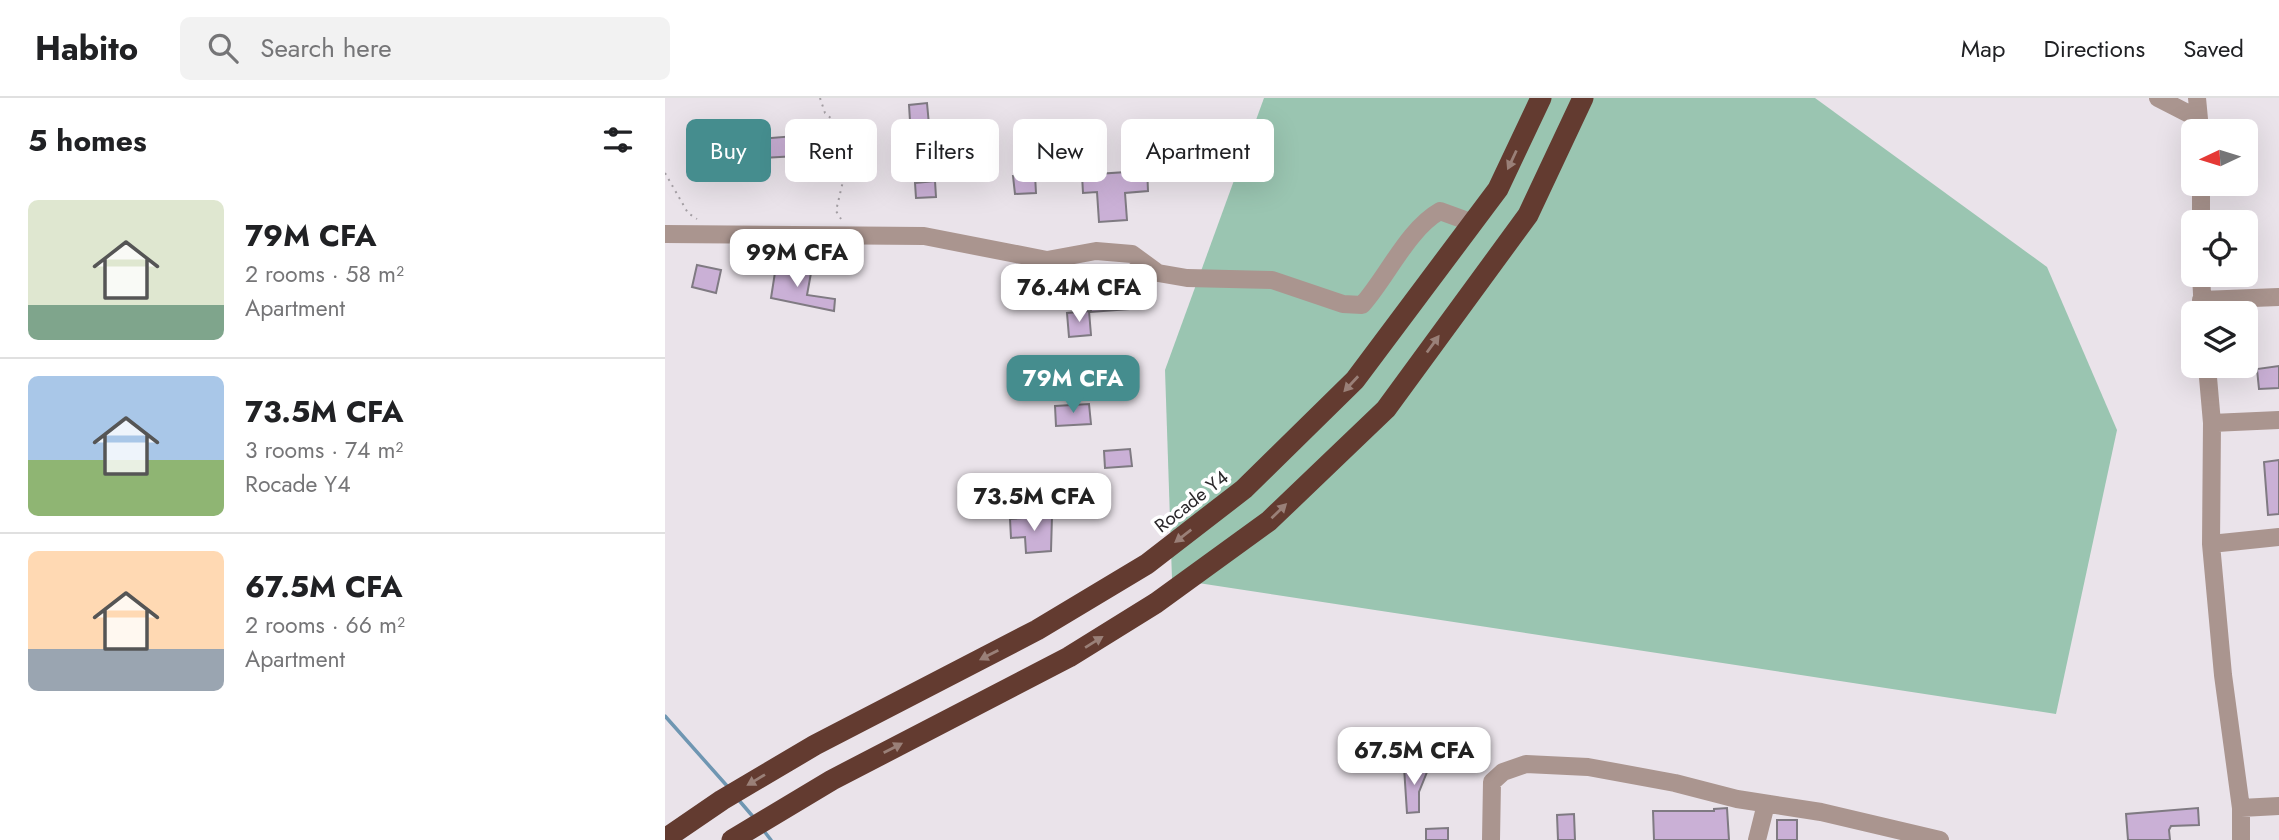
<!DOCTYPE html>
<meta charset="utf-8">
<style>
:root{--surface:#fff;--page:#f2f2f2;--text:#202124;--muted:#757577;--line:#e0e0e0;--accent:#458d8e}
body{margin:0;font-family:Jost,sans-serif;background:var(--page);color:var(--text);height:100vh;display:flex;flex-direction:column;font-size:26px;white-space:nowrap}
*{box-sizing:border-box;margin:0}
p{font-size:23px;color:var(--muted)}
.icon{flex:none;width:38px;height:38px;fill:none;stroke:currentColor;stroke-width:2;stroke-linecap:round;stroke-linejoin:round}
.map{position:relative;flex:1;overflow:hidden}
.side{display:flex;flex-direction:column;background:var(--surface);width:665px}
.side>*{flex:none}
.banner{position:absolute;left:21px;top:21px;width:665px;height:63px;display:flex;gap:14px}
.needle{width:46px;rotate:266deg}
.buttons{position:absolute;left:1516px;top:21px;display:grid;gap:14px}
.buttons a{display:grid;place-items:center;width:77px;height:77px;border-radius:10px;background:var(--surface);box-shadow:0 7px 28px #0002;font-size:35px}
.price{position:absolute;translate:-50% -60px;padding:0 16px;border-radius:14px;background:#fff;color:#222;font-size:23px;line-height:46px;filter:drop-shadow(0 2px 4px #0008)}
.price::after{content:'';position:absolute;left:50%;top:42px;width:21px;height:16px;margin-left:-10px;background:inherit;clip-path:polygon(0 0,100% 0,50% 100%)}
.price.active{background:var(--accent);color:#fff}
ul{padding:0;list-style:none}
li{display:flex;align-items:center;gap:21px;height:175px;padding:0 28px}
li+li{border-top:2px solid var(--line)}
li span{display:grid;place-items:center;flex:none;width:196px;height:140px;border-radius:10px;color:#555}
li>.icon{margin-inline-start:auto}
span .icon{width:84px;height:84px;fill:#fffc;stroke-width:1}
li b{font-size:30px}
h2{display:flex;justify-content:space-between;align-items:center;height:84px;padding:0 28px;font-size:30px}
.tag{padding:0 24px;border-radius:10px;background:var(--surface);box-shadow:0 7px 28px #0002;font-size:24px;line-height:63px}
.tag.active{background:var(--accent);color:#fff}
header{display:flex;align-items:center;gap:42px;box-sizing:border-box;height:98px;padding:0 35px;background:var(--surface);border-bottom:2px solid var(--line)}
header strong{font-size:33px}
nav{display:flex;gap:38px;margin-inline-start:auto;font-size:24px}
.search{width:490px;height:63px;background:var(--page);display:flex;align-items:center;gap:18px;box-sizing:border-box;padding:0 24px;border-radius:10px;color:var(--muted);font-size:26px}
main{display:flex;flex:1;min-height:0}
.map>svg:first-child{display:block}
</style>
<header>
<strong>Habito</strong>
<div class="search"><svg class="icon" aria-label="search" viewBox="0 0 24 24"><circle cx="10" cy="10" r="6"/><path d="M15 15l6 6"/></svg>Search here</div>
<nav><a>Map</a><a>Directions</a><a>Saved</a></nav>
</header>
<main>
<section class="side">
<h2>5 homes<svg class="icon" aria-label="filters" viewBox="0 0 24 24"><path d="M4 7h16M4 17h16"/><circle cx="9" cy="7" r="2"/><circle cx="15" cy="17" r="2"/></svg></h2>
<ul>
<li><span style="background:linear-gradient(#dfe7d0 75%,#7fa58c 0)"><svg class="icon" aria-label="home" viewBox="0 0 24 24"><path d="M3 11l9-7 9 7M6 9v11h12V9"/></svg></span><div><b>79M CFA</b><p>2 rooms · 58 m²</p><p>Apartment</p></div></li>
<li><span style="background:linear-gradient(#a9c7e8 60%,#8fb573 0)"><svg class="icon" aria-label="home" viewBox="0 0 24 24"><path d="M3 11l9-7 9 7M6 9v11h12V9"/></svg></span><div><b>73.5M CFA</b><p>3 rooms · 74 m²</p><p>Rocade Y4</p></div></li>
<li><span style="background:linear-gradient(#ffd9b3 70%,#9aa5b1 0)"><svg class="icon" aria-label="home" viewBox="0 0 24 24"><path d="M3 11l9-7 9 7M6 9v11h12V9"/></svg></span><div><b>67.5M CFA</b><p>2 rooms · 66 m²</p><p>Apartment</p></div></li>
</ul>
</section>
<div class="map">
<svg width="1614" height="742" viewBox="0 0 1614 742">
<rect width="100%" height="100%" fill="#eae3ea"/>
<!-- green -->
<path fill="#9ac5b1" d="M599,0H1150L1382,169L1452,332L1391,616L507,481L500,272Z"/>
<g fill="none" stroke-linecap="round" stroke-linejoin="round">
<!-- stream -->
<path stroke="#6f96b2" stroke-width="3.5" d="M0,618L63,689
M72,700L90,721
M99,733L106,742"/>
</g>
<!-- building -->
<path fill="#cab0d6" stroke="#7f7a82" stroke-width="2" d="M262,5L265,38L246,39L244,7Z
M514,23L515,43L493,44L492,24Z
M130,38L132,58L97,60L95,41Z
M413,50L414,72L399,73L398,51Z
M494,50L495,67L482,68L483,93L460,95L462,122L434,124L432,94L418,95L417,77L461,74L460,54Z
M370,77L371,95L350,96L348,78Z
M270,83L271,99L251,100L250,85Z
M32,167L56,172L51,195L27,189Z
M463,167L464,211L426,214L425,195L429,194L427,170Z
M111,168L146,175L142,197L170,201L169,213L106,200Z
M424,213L426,237L404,239L402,215Z
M1614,268V290L1594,291L1592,271Z
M424,306L426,326L391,328L390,308Z
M465,351L467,368L440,370L439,353Z
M1614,362V416L1603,417L1599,364Z
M423,392L425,418L398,420L396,393Z
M387,418L386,453L361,455L360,439L346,440L345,421Z
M756,668L762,674L754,694V714L742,715L739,669Z
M1062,710L1064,742H989L988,713H1049V711Z
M1533,710L1534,727L1506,728L1504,732L1505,742H1463L1461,716Z
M909,716L910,742H893L892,717Z
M1112,722H1132V742H1112Z
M783,730V742H761V731Z"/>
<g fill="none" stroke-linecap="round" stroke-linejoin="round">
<!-- path -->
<path stroke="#a39ea3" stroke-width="2" stroke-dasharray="2 5" stroke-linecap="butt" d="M155,0L160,15L190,41L192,60L178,83L171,113L176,121
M0,75L23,115L32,121"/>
<!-- minor -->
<path stroke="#aa958f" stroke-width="18" d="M1493,0L1534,21V33
M1532,0L1534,21
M1536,86V124
M0,136L259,138L382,162L431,153L467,156L493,175L522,180L607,182L678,206L697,207C722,179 743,131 775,113L808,125
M1536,177L1538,215
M1536,202L1614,199
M1542,268L1547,325L1546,446L1558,577L1576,710V742
M1547,325L1614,322
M1546,446L1614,439
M1576,710L1614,708
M826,742L827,684L838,674L861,666L923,669L1010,685L1072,701L1156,714L1275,742
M1092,742L1101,706"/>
<!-- highway -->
<path stroke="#633b30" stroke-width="21" d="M0,741L57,702L150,647L372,532L482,466L579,391L690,282L833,91L876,0
M67,742L167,682L404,559L491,505L604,423L721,311L863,117L918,0"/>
</g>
<!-- one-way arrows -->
<defs><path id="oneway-solid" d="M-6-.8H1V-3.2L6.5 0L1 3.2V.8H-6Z" transform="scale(1.75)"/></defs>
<g fill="#9a8078">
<use href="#oneway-solid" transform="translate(847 62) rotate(115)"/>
<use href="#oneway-solid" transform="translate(768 246) rotate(-54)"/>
<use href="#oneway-solid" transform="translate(686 286) rotate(133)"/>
<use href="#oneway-solid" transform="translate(614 413) rotate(-44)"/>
<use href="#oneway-solid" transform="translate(518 438) rotate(142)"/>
<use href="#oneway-solid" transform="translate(429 544) rotate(-32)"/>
<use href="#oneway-solid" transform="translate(324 557) rotate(153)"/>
<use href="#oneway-solid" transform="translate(228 650) rotate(-27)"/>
<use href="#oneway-solid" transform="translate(91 682) rotate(149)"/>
</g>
<g text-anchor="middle" stroke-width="7" stroke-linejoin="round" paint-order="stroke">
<!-- street labels -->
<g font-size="19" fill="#2b282b" stroke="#fff">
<text transform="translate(526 403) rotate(-38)" y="7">Rocade Y4</text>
</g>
</g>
</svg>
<div class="buttons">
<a><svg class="needle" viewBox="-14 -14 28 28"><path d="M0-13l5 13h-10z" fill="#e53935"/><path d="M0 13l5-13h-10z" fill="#757577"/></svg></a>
<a><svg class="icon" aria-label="locate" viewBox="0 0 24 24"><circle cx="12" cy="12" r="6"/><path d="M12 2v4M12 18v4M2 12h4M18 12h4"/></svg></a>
<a><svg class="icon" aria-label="layers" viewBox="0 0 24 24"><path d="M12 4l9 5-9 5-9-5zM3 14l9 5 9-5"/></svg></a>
</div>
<b class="price" style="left:132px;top:191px">99M CFA</b>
<b class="price" style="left:414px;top:226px">76.4M CFA</b>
<b class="price active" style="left:408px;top:317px">79M CFA</b>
<b class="price" style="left:369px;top:435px">73.5M CFA</b>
<b class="price" style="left:749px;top:689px">67.5M CFA</b>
<div class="banner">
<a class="tag active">Buy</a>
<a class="tag">Rent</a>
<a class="tag">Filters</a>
<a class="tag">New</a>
<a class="tag">Apartment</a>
</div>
</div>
</main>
